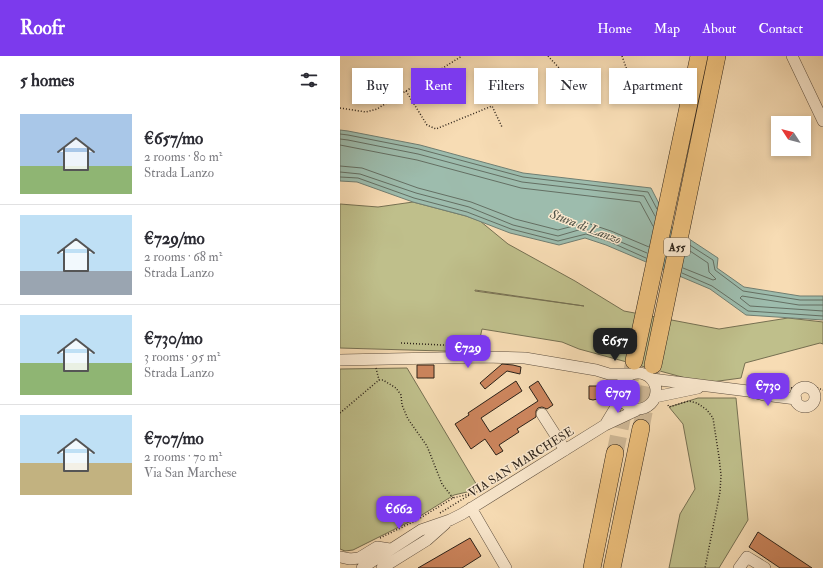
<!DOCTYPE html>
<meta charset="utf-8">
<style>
:root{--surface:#fff;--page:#f2f2f3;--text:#2b2b33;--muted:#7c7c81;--line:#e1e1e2;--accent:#7c3aed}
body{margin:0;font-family:"IM FELL Double Pica",serif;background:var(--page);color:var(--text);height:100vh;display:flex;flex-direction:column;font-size:15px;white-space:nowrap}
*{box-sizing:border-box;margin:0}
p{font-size:13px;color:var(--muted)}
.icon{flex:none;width:22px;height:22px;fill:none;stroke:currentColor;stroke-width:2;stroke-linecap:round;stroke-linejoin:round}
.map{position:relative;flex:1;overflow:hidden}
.side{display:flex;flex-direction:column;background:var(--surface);width:340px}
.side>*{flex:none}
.top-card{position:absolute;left:12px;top:12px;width:380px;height:36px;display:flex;gap:8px}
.needle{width:26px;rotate:306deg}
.controls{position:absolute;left:431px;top:60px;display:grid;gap:8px}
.controls a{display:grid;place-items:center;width:40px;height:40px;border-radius:0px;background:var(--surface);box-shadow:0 2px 6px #0003;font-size:20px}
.price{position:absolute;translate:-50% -34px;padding:0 9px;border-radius:8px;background:var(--accent);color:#fff;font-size:13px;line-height:26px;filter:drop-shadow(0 1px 2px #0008)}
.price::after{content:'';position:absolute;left:50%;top:24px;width:12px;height:9px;margin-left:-6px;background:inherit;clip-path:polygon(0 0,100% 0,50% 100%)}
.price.selected{background:#222;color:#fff}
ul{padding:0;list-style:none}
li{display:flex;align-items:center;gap:12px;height:100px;padding:0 20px}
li+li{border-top:1px solid var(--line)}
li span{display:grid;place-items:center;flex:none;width:112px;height:80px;border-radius:0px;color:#555}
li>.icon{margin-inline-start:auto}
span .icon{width:48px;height:48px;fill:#fffc;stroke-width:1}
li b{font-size:17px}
h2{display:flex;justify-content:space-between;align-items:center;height:48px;padding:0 20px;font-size:17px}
.chip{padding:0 14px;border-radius:0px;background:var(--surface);box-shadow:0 2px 6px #0003;font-size:14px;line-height:36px}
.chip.selected{background:var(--accent);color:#fff}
header{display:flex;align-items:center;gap:24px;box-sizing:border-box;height:56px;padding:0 20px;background:var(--accent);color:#fff}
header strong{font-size:19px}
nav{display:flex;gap:22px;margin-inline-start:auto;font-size:14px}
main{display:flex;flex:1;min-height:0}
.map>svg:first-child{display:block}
</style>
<header>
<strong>Roofr</strong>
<nav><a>Home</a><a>Map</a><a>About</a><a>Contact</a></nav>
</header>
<main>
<section class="side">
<h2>5 homes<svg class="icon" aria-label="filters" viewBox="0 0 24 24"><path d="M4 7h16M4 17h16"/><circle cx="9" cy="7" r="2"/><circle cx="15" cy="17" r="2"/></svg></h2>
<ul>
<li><span style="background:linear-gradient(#a9c7e8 65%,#8fb573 0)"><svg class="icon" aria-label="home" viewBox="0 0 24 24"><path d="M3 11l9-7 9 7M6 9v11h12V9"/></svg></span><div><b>€657/mo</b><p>2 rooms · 80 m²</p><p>Strada Lanzo</p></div></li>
<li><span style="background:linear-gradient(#bfe0f5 70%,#9aa5b1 0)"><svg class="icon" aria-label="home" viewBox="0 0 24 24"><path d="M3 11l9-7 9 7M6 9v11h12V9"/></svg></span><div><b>€729/mo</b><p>2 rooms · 68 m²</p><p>Strada Lanzo</p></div></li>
<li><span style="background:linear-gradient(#bfe0f5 60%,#8fb573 0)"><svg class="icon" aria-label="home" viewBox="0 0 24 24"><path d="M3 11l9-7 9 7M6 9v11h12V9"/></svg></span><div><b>€730/mo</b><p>3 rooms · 95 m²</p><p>Strada Lanzo</p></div></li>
<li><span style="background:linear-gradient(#bfe0f5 60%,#c2b280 0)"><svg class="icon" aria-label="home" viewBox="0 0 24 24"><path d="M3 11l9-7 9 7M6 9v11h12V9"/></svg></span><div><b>€707/mo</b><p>2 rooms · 70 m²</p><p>Via San Marchese</p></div></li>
</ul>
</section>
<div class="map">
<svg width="483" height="512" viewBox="0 0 483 512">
<rect width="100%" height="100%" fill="#f7dcb4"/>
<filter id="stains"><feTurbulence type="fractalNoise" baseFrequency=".005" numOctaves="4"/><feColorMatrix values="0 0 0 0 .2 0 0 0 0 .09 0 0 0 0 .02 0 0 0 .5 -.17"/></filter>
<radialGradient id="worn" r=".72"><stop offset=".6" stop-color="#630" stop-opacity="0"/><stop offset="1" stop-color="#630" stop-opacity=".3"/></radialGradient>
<!-- green -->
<path fill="#bfbf8b" stroke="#767052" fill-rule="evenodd" d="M73,146L126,160L140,165L168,188L235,225L284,255L379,273L448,262L483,266V288L480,287L405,307L401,322L364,327L239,293L222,286L142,273L137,296L0,292V148L38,151ZM135,234L244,250L135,235Z
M67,312L138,431L127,436L114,439L77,462L13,494L5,495L0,493V313Z
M358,342H396L408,464L379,512H329L340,458L355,433L343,368L329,351Z"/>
<!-- water -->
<path fill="#9dbcad" stroke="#707e72" d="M0,74L8,75L80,89L183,117L311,132L331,171L378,202L377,212L404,231L460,240H483V264L406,259L370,233L266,189L245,182L219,189L170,177L126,160L73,146L17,126L0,125Z"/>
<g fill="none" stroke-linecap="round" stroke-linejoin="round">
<!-- shore -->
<path stroke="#646f63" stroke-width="1" d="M0,78L8,79L79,93L183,121L308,136L317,153
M0,83L8,84L78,98L182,126L304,140L315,160
M0,89L77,104L181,132L300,146L313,170
M0,110L22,112L78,132L131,146L175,163L218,174L241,168L247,167L271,175L309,191
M0,116L20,118L76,137L129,151L173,169L218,180L242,173L247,174L269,181L307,197
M0,121L18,122L74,142L127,156L171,173L218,185L246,178L268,185L306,202
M348,188L373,204L375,214L403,235L460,244H483
M343,212L373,224L376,223L369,216L368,207L347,193
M342,217L372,230L408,255L483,260
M483,249H459L402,240L400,242L410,250L483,255"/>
</g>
<!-- building -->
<path fill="#cc855d" stroke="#2c2219" d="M162,308L173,309L181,311L180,318L167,315L145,333L140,327Z
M77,309H94V322H77Z
M176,325L182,335L141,362L150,376L198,345L189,331L198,325L213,349L207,353L202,351L198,352L196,355V361L177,373L179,376L159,389L163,395L156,399L145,383L131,393L115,368L129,359L128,357Z
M249,330H257V343L253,344L249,343Z
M418,476L472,512H440L409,491Z
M130,482L141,500L122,512H78Z"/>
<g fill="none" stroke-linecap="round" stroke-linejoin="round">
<!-- highway-tunnel -->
<path stroke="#ceb795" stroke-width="17" stroke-dasharray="17 8" stroke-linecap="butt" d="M301,372L313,309
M275,397L294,305"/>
<defs>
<path id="minor" d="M452,0L483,65
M0,304L145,301L185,302L256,314L269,318H290
M280 335a18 18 0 1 1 36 0a18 18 0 1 1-36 0Z
M312,323L408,335L424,339L456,343
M455 341a10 10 0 1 1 20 0a10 10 0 1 1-20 0Z
M315,341L358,332
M202,358L225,394
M265,369L277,349L279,339
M131,452L166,512
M0,501L10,503L19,502L37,491L50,493
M22,512L81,474L110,464L122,458L265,369L297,354
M42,512L87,484L105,468
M399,512L407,501L425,512"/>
<path id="highway" d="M294,305L359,0
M313,309L377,0
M252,512L275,397
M272,512L301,372"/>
</defs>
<!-- minor casing -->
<use href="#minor" stroke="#5f5040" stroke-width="12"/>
<!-- highway casing -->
<use href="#highway" stroke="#2c2219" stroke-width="18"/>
<!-- path -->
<path stroke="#2c2219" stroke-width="1.5" stroke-dasharray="1 2" stroke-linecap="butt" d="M208,0L220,13
M282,0L293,31
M66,35L87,69L96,73L152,50L162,71
M0,52L26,56L37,53L122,0
M61,287L143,291
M36,312L39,324
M445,331L452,332L470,329L483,334
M328,349L329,351L349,345L357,347L367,354L373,362L379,401L381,419L380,436L365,512
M0,357L39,324H43L56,332L61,339L62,349L68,363L87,390L102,428L113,442
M100,457L131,438L144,433
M40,482L77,464L113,442L129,438"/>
<!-- minor -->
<use href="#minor" stroke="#fae8ce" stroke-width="11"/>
<!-- highway -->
<use href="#highway" stroke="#ecbe7a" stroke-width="17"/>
</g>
<g text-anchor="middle" stroke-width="3" stroke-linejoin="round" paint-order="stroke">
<!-- shield labels -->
<rect fill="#fae8ce" stroke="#6a5d4f" stroke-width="1" x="324" y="182" width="26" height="18" rx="3"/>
<g font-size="11" font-weight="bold" fill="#2c2219">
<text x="337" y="195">A55</text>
</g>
<!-- street labels -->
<g font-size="12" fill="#2c2219" stroke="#fae8ce">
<text transform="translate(181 406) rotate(-32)" y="4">VIA SAN MARCHESE</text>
</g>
<!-- water labels -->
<g font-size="13" font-style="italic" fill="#4e5045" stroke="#fae8ce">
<text transform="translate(246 170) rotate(21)" y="5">Stura di Lanzo</text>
</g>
</g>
<rect width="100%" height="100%" filter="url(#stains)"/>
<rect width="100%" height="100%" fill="url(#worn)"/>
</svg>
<div class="controls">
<a><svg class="needle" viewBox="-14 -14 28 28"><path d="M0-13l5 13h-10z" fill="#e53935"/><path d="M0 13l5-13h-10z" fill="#7c7c81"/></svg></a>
</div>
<b class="price selected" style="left:275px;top:306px">€657</b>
<b class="price" style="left:128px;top:313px">€729</b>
<b class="price" style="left:428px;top:351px">€730</b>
<b class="price" style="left:278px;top:358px">€707</b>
<b class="price" style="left:59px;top:474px">€662</b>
<div class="top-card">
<a class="chip">Buy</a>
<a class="chip selected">Rent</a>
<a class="chip">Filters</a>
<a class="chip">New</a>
<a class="chip">Apartment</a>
</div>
</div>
</main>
